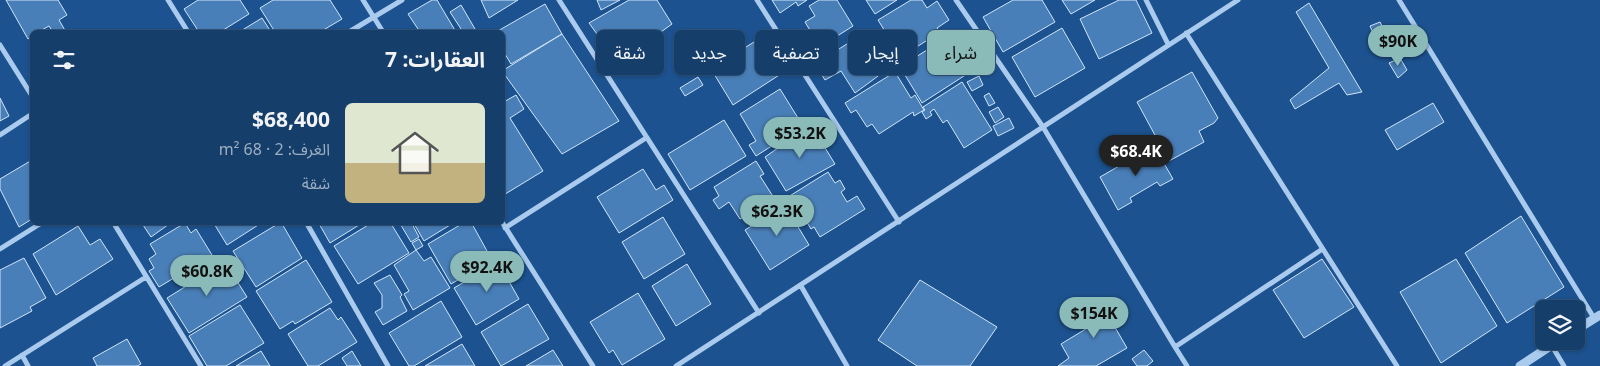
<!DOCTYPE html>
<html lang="ar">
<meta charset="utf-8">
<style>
:root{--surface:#153e6b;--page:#224973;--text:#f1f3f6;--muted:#9daec1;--line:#34577e;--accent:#8bbbb9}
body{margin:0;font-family:"Noto Sans","Noto Sans Arabic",sans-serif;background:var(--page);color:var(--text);direction:rtl;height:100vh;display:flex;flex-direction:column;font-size:19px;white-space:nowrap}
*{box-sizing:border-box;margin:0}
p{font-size:16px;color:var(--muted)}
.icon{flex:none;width:28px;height:28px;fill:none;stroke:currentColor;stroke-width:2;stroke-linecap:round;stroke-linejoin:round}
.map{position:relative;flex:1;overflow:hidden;direction:ltr}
.side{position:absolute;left:30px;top:30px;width:475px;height:195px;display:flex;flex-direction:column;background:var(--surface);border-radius:8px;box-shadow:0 1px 4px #0004,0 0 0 1px var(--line);direction:rtl}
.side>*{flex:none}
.hud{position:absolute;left:520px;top:30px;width:475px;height:45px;direction:rtl;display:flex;gap:10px}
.tools{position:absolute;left:1535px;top:300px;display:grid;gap:10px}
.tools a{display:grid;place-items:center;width:50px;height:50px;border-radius:8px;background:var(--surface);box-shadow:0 1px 4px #0004,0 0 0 1px var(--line);font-size:25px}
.price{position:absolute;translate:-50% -42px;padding:0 11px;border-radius:18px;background:var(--accent);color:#111;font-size:16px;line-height:32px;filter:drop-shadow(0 1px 2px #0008)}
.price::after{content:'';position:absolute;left:50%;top:30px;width:15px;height:11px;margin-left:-8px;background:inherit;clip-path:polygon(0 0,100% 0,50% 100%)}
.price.on{background:#222;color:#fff}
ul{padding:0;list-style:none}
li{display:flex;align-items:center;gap:15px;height:125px;padding:0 20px}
li span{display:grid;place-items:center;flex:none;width:140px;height:100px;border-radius:8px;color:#555}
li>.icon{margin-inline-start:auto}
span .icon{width:60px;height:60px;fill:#fffc;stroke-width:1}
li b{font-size:21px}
h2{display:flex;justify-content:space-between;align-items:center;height:60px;padding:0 20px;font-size:21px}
.chip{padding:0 18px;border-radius:8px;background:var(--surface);box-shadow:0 1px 4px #0004,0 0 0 1px var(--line);font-size:18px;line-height:45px}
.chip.on{background:var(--accent);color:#111}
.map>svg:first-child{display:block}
</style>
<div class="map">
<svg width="1600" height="366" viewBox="0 0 1600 366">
<rect width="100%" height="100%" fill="#1c528f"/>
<!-- building -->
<path fill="#497fb8" stroke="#d0e5fa" d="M6,0H58L67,15L59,20L66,32H53L49,26L38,32H32V36L28,39Z
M198,0H240L249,14L220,32H199L184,9Z
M273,0H330L342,19L320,32H275L260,8Z
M432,0H437L456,32H420L408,14Z
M481,0H518L489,18Z
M597,0H620L601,10Z
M629,0H657L672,24L618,63L589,23Z
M772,0H807L798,6L796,2L780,13Z
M819,0H837L853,26L820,47L805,22L815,16L809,6Z
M866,0H897L875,14Z
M911,0H922L927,8L937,1L949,20L937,28L940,32L901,57L878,20Z
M1013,0H1042L1055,22L1003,52L983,17Z
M1062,0H1095L1071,14Z
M1119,0H1136L1152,33L1099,59L1080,19Z
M1309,3L1362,92L1347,95L1339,83L1295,109L1290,100L1329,68L1296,12Z
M545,4L562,34L511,64L502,49V32H496Z
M461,5L475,29L470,32H463L450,12Z
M262,18L271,32H239Z
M1380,22L1388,37L1377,42L1370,26Z
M1062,28L1085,68L1035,97L1012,57Z
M866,32L889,68L855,93L841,71L825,80L815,64Z
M562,34L619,121L562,154L502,71Z
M762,37L784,72L733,105L711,69Z
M946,38L952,49L935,61L928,49Z
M927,50L935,63L953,52L967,74L922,103L900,67Z
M1400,58L1407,70L1398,78L1389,63Z
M895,72L911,98L915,95L924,110L914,116L913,112L879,134L872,124L867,127L856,110L851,113L845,103Z
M1192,72L1218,118L1214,123L1199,131L1204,142L1169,161L1137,102Z
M979,76L983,85L972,91L967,82Z
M698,77L703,85L685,96L680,88Z
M962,82L992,130L964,148L947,120L943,123L934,109L930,112L932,115L926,119L922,112L925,110L923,107Z
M780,89L803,126L756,156L749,145L756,141L740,114Z
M989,93L995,103L989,106L984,96Z
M516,95L524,109L510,118L543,171L502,196V103Z
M0,98L9,116L0,121Z
M1433,103L1444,122L1397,150L1385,130Z
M998,107L1004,117L995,123L989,112Z
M1009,118L1014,128L998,136L993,126Z
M724,120L746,156L690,190L668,154Z
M811,125L835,164L786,191L765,157Z
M1154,146L1173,179L1160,186L1157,182L1130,198L1132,202L1118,210L1100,177Z
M32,160V219L19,227L0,189V179Z
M756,161L764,174L760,176L774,198L740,219L729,202L719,209L713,200L719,196L714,187Z
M643,169L656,190L664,185L673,200L619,233L597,197Z
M828,172L835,183L840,180L845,189L841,192L847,202L857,196L865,209L820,237L814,227L811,229L798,208L795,210L788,197Z
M785,205L809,245L770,270L745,230Z
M1521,216L1564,287L1507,323L1465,253Z
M663,217L685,254L644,279L622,242Z
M141,222H172L151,237Z
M213,222H263L227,245Z
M281,222L302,258L256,287L233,251Z
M318,222H364L330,243Z
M373,222H390L409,253L358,284L334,246Z
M399,222H411L419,237L411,242Z
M413,222H455L424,241Z
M465,222H471L492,260L451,284L428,244Z
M185,223L191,233L196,229L212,255L159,287L149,271L154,268L149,259L156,254L150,244Z
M78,226L90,245L100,239L113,259L56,295L33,254Z
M419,239L423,246L416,250L412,243Z
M416,250L424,261L431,257L450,288L413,310L404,294L409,291L394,265Z
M24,258L46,298L30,307L32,311L0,328V270Z
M1322,259L1354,307L1304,338L1273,290Z
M1456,259L1497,326L1441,363L1400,292Z
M306,260L332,302L295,324L293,321L280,329L256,291Z
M225,262L247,297L189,333L167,298Z
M498,262L519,299L476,325L454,288Z
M687,264L711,304L676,326L652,286Z
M390,275L402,295L400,297L407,311L383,325L375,312L382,308V295L374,283Z
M920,280L997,327L970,366H917L878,340Z
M638,293L665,339L622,365L613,350L609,353L590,322Z
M1098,298L1127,348L1096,366H1058L1069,358L1061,344L1089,327L1079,309Z
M441,301L462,337L414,366H409L389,333Z
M528,304L549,339L501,366L481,332Z
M240,305L264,343L226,366H207L189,336Z
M330,308L338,320L341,317L357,342L318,366H308L288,334Z
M127,339L141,364L137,366H97L93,358Z
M462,344L475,366H425Z
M553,350L563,366H526Z
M1144,350L1153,361L1147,366H1137L1132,359Z
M261,351L270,366H236Z
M352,351L361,366H347L342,358Z"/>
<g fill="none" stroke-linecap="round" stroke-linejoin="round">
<!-- minor -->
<path stroke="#aacbee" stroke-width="5" d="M168,0L188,32
M363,0L383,32
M559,0L759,313
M757,0L899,222
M956,0L1043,127L1175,347
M1146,0L1168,44
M1399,0L1594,318
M349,32L402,0
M1186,33L1397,366
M0,45L32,96
M0,135L32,114
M113,222L201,366
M306,222L388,366
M502,222L593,366
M505,228L646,138
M0,249L43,222
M801,286L847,366
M1552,346L1564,366
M22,355L28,366
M5,366L146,277
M676,366L1238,0
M1187,366L1175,347L1321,250"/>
<!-- tertiary -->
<path stroke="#aacbee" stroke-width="9" d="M1576,330L1600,315
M1520,366L1558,341"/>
</g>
</svg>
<div class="tools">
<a><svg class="icon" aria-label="layers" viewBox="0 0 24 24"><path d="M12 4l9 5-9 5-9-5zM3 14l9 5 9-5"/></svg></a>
</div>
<b class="price" style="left:1398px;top:67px">$90K</b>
<b class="price" style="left:800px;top:159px">$53.2K</b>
<b class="price on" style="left:1136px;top:177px">$68.4K</b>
<b class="price" style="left:777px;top:237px">$62.3K</b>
<b class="price" style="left:487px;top:293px">$92.4K</b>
<b class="price" style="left:207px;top:297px">$60.8K</b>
<b class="price" style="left:1094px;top:339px">$154K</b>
<div class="hud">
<a class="chip on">شراء</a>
<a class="chip">إيجار</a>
<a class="chip">تصفية</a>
<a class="chip">جديد</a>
<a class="chip">شقة</a>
</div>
<section class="side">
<h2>العقارات: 7<svg class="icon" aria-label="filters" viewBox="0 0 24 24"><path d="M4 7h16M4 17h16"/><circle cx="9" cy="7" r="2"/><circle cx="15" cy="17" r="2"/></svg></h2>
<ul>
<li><span style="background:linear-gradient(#dfe7d0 60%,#c2b280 0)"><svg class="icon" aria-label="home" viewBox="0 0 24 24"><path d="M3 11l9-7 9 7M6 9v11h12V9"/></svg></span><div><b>$68,400</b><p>الغرف: 2 · 68 m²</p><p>شقة</p></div></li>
</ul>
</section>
</div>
